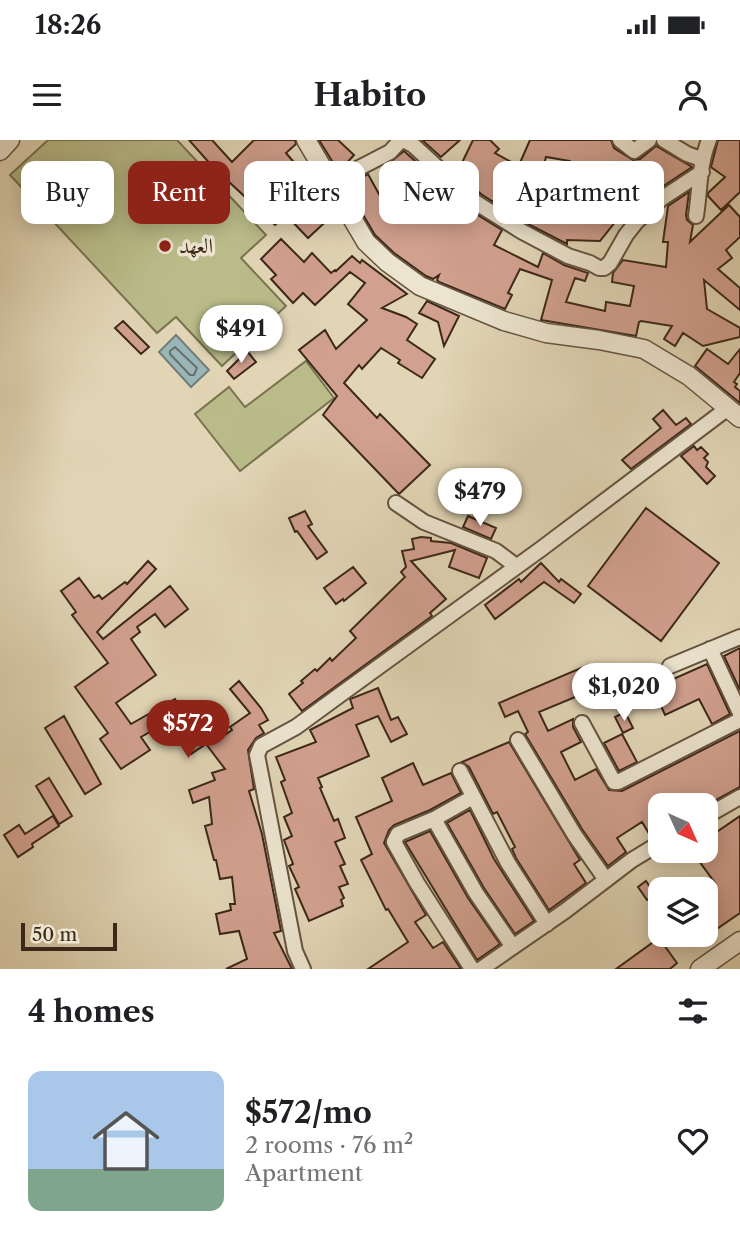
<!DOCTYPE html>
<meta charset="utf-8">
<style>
:root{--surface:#fff;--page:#f2f2f2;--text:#202124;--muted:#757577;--accent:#8f2418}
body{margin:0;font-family:"Libre Caslon Text",Amiri,serif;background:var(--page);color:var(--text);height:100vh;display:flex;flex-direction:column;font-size:26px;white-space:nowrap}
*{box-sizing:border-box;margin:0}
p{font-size:23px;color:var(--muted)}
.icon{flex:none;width:38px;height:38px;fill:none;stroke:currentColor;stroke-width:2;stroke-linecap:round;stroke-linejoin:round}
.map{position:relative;height:829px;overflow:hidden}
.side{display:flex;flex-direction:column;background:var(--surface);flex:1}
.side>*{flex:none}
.guide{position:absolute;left:21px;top:21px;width:698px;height:63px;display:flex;gap:14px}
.needle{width:46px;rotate:135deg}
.tools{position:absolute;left:648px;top:653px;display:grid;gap:14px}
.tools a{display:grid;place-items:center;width:70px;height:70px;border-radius:14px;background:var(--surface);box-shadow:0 4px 18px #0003;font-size:35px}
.scale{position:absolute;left:21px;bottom:18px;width:96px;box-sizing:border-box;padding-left:7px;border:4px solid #3c2819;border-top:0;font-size:19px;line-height:24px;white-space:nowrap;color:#3c2819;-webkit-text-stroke:5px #ece4cf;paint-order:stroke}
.price{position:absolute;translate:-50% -60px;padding:0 16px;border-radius:24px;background:#fff;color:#222;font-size:23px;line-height:46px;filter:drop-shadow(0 2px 4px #0008)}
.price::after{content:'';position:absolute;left:50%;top:42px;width:21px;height:16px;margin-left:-10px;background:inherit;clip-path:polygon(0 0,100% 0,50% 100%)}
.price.selected{background:var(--accent);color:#fff}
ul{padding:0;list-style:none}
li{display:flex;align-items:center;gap:21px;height:175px;padding:0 28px}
li span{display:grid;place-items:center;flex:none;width:196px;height:140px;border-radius:14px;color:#555}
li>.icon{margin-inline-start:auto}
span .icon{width:84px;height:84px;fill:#fffc;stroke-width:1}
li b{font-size:30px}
h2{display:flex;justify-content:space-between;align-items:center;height:84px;padding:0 28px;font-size:30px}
.tag{padding:0 24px;border-radius:14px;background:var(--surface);box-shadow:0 4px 18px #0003;font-size:24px;line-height:63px}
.tag.selected{background:var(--accent);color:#fff}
.status{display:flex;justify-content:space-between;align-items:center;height:49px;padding:0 35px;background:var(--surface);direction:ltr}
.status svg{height:19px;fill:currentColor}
header{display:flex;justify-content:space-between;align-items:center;height:91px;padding:0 28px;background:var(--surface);font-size:32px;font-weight:700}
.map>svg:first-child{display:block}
</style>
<div class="status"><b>18:26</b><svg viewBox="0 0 49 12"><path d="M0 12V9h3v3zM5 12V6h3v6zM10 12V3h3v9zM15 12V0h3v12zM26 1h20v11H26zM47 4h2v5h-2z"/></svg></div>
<header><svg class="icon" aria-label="menu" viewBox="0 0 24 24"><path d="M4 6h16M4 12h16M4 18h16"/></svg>Habito<svg class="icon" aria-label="person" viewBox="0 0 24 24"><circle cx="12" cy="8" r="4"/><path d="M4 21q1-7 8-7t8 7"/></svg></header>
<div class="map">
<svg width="740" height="829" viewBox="0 0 740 829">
<rect width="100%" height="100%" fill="#e1d5b5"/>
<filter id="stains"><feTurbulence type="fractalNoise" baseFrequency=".00286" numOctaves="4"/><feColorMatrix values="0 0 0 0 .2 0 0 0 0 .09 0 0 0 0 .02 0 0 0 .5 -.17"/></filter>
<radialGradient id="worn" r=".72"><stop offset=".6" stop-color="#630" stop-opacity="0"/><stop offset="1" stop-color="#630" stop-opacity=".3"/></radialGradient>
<!-- green -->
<path fill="#b9bc89" stroke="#7a7251" stroke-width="2" d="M48,0H177L266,95L241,118L286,166L222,226L176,177L157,193L10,35Z
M306,221L334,258L240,331L195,274L229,247L245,267Z"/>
<!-- water -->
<path fill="#99b6b9" stroke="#747d79" stroke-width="2" d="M176,195L209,230L191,247L159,212Z"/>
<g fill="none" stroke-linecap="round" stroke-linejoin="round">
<!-- shore -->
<path stroke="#6a6f69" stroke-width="2" d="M175,207L197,228L194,235H190L170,214V211Z"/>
</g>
<!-- building -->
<path fill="#d1a08e" stroke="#3c2819" stroke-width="2" d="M189,0H212L232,22L254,0H295L296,4L286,13L310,41L292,56L312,76L326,63L335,73L308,98L286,75L275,85L212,26Z
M319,0H338L354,15L345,25L337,29Z
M422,0H460L441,17Z
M473,0H490L499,9L495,13L574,57L575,55L582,59L586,35L568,32L570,21L546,17L543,28L519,25L530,0H611L614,8L633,20L640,19L656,6L692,27L656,51L635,69V57L625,80L620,76L600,101L567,100V104L528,84L537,65L523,62L524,55L503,47L495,63L481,54L457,33Z
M718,0H740V52L721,70L708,56V53L725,37L711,27Z
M404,11L468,69L502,90L494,105L538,127L543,113L564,125L588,133L585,141L575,138L566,162L605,171L606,162L630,166L634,146L612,142L613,133L623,120L666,127L668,102H663L668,66L689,52L686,75L687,80L693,85L690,102L729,65L740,77V97L726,110L732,118L718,129L740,148V170L704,140L707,169L740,188V197L703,206L683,193L675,206L664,199L672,186L641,181L639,182L636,196L541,180L552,140L520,129L508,153L512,155L505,169L439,142L437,140L439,135L433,139L426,136L394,113L375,95L346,46L368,34L380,56L406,39L386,29L388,24Z
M281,99L304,122L312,113L331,133L335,130L336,131L352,116L360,123L362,120L407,154L382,168L406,177L417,184L407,200L435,219L422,238L398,223L400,220L381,208L362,229L359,225L344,243L377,278L380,274L430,325L399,354L323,275L337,256L299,210L325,190L336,209L367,180L348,164L365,143L350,132L315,165L303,153L293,163L271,139L276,135L261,119Z
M427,161L459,176L444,206L438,182L419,173Z
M123,181L149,207L141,214L115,188Z
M707,209L728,224L740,209V233L734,242L737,244L735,247L740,251V263L695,226Z
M247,211L256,222L234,239L227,231Z
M663,270L676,285L686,278L691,284L631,329L622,320L661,288L653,279Z
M694,306L697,310L701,307L708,314L704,318L708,322L706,327L715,336L707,344L681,316Z
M646,368L719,423L661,501L588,446Z
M305,371L312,384L308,386L327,412L317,419L297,391L295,392L289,378Z
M468,376L496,388L491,399L463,387Z
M421,397L431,398V401L451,403L487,418L479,438L449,427L455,410L411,421L446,459L430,473L432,476L302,571L289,554L303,543L301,541L315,529L317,531L330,518L332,521L356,498L350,491L405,437L401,432L406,427L402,411L414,409L412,399Z
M148,421L156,429L97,492L103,499L170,446L188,469L165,487L155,474L137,487L140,492L131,499L156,535L116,563L131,584L175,559L183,573L202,562L209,574L201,579L216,601L232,590L230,587L250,573L230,549L239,541L261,568L268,580L259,585L264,593L256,598L248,610L254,649L249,651L262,694L281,791L274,793L292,829H226L247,819L239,791L220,794L216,774L231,770L230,764H235L232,737L220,739L216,720H214L205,686L212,684L209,657L193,663L189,650L215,640L212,633L225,629L206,604L191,614L171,580L141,597L150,610L121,629L100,599L108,593L75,547L108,523L72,475L76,472L61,451L79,438L94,458L99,455L102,459L125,442L127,444Z
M541,423L559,442L561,439L581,454L574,463L544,442L495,479L485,465L519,439L521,442Z
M353,427L366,443L344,461L343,459L336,464L324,448Z
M740,508V550L724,516Z
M707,524L730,574L712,584L699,559L665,575L653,548Z
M588,525L593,538L616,527L621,538L539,572L548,591L573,579V587L581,602L561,612L575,640L596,629L609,650L622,651L740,591V647L705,666L660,665V693L651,697L642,682L617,698L626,712L608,726L582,689L525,594L528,592L518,571L505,577L499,563Z
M654,529L660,542L633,553L627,540Z
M378,548L391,580L398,577L407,594L391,602L378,576L356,585L369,616L318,638L322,647L320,648L334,681L338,679L345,698L335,702L345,724L340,726L348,744L339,747L344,758L341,760L343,766L309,781L295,749L299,747L289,726L293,724L284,700L292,696L284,677L292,673L281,642L285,640L276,617L316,602L310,590L353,568L350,559Z
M625,572L633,588L623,593L615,577Z
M64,576L101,644L85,654L45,588Z
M622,594L637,622L619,631L604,603Z
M509,602L580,720L574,724L586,743L549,770L516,718L512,709L515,707L497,672L493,674L469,627L462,622Z
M413,623L423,645L451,633L461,653L430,670L394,685L389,690L384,703L426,775L415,782L433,808L443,802L461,829H368L408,802L388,769L386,770L361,720L372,714L356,677L392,661L382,638Z
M49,638L72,676L59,684L36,646Z
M470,670L494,719L534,781L515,794L484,748L447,683Z
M53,676L59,686L32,704L33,707L18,717L4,695L19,685L25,694Z
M740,676V773L705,797V749L715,743L691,710H705V700Z
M430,691L468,758L500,804L477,820L405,702Z
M646,741L655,755L647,760L638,747Z
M659,798L677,823L670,829H616Z"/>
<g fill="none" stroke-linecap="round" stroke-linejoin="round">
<defs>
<path id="minor" d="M403,0L413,5L475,62L521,91L568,116L590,123L599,128H604L610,123L626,95L637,81L661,59L702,32
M620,0L634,11L649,0
M664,0L687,14L701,19
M330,43L390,12L401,0
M696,76C700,50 699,24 709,0
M396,363L424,382L496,411L516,426
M710,509L740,573
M670,526L740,497
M582,583L614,642H618L740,580
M518,600L574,694L606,740
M460,631L508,723L547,784
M705,677L740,657
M434,679L473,657
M303,829L295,811L259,625L257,615L261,606L296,587L337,557L541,409L728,268
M472,829L417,743L394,702L398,694L434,679L476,753L513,807
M481,829L565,771L632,720L660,703"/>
<path id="tertiary" d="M306,0L366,102L387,122L420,146L504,181L546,193L599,200L644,209L689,236L740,278
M0,11L10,0
M700,829L740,801"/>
</defs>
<!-- minor casing -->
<use href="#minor" stroke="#655340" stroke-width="18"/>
<!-- tertiary casing -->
<use href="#tertiary" stroke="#655340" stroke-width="21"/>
<!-- minor -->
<use href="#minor" stroke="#ece4cf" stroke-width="14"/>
<!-- tertiary -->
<use href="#tertiary" stroke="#ece4cf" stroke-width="18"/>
</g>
<!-- markers -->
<circle fill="#8f2418" stroke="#ece4cf" stroke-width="2.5" cx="165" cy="106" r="7"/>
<g text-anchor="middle" stroke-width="7" stroke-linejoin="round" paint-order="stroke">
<!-- poi labels -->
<g font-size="21" fill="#3c2819" stroke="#ece4cf" text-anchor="start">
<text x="179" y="113">العهد</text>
</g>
</g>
<rect width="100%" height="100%" filter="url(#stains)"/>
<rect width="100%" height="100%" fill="url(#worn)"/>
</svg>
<div class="tools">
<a><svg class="needle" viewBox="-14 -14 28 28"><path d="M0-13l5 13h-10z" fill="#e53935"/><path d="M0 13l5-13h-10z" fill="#757577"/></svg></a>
<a><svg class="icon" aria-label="layers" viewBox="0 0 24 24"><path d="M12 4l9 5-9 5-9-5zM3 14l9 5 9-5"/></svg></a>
</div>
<div class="scale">50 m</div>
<b class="price" style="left:241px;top:225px">$491</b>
<b class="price" style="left:480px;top:388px">$479</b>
<b class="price" style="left:624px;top:583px">$1,020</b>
<b class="price selected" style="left:188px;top:620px">$572</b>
<div class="guide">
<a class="tag">Buy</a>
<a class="tag selected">Rent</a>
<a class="tag">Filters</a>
<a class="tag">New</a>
<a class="tag">Apartment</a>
</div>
</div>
<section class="side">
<h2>4 homes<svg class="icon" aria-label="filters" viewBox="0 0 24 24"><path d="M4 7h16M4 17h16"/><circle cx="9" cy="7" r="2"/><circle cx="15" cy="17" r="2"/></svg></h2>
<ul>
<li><span style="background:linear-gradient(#a9c7e8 70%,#7fa58c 0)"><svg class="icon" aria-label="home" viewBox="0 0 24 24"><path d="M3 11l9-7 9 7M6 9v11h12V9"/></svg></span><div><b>$572/mo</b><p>2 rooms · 76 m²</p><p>Apartment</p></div><svg class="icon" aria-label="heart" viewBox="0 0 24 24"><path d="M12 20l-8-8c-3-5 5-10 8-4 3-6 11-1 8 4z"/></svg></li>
</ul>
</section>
